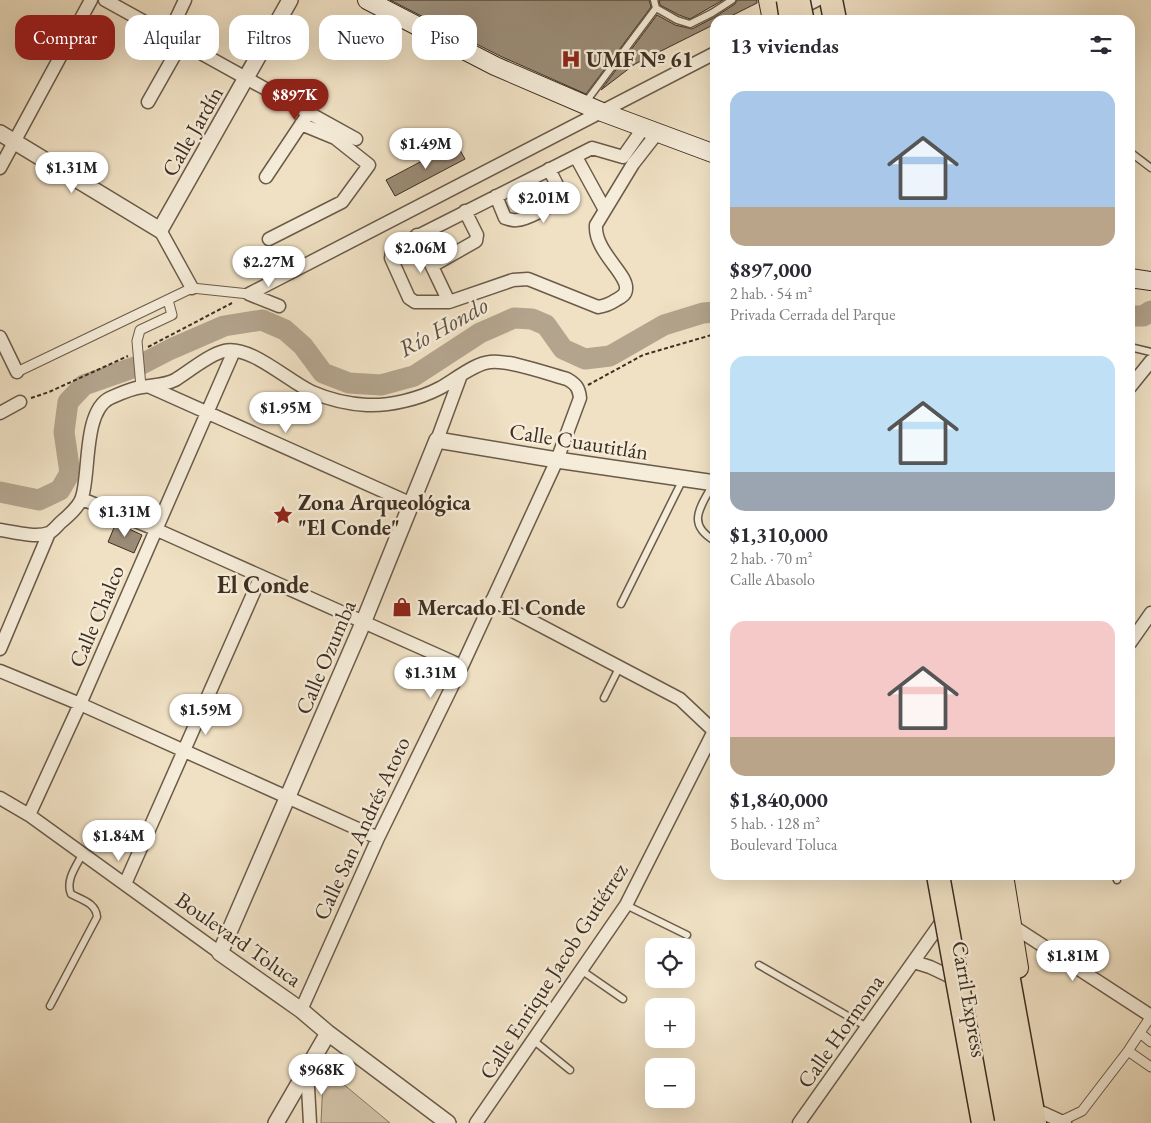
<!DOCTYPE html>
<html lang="es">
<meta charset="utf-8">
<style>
:root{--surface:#fff;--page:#f2f2f3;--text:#2b2b33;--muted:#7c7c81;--accent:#8f2418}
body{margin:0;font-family:"EB Garamond",serif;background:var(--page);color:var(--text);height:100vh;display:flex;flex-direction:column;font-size:19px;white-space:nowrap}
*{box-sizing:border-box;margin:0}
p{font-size:16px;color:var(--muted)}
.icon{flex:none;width:28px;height:28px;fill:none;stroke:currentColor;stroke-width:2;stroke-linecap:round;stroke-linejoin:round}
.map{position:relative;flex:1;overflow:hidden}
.details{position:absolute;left:710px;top:15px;width:425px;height:865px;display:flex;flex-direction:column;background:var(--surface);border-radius:15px;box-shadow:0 5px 20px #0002}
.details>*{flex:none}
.guide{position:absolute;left:15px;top:15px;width:475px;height:45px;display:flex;gap:10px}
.tools{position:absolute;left:645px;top:938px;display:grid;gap:10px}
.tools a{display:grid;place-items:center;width:50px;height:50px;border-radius:10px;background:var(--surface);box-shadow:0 5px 20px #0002;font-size:25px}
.price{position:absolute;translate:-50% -42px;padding:0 11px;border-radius:18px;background:#fff;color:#222;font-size:16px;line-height:32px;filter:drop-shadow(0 1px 2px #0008)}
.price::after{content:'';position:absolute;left:50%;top:30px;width:15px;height:11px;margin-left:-8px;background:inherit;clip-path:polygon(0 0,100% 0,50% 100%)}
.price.on{background:var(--accent);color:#fff}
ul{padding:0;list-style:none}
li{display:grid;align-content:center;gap:10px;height:265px;padding:0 20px}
li span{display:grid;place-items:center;height:155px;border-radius:15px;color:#555}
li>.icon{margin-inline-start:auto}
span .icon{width:90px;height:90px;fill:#fffc;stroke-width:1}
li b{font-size:21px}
h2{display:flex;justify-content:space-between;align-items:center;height:60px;padding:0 20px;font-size:21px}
.tag{padding:0 18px;border-radius:15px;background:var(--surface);box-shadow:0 5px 20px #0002;font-size:18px;line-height:45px}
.tag.on{background:var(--accent);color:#fff}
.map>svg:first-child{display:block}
</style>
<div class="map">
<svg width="1151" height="1123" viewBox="0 0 1151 1123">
<rect width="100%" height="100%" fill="#f0e1c4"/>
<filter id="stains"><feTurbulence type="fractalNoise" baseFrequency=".004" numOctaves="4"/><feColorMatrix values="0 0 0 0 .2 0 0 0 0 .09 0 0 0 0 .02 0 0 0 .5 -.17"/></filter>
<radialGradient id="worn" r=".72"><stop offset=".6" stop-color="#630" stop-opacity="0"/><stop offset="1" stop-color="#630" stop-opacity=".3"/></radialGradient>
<!-- green -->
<path fill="#d2c3a8" stroke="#887864" d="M336,1078L390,1123H321L323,1079Z"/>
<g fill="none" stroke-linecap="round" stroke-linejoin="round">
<!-- river -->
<path stroke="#b3a48d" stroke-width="21" d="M1130,316H1143L1151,311
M0,492L39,500L60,490L70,473L64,432L68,402L84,385L138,366L171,349L224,326L262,320L285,330L303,346L323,373L349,383L381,385L414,376L480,333L514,318L532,319L546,325L563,349L585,359L610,356L664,325L703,313L715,312"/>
</g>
<!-- building -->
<path fill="#9a8b76" stroke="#3d2e21" d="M390,0H649L651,7L586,94L500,56Z
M659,0H723L690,19L679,15L660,5Z
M737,0H757V3L723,20H715V24L635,64L601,90L657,15L675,25L692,29L715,17L735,4Z
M456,143L465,159L395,196L386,180Z
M116,523L142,535L134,553L108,542Z"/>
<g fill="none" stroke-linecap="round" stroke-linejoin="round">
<defs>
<path id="service" d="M656,8L677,20L690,24L712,13L732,0
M585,103L656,8L654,0
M1130,152L1151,168
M1130,347L1151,352
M713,484C700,508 686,524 715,541
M621,604L683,479
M604,698L619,668
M1115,875L1117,880
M626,905L687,935
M759,965L867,1027
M581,970L623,999
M50,1006L97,917C96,903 82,900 71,894C65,880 77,865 83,853
M533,1040L570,1070"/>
<path id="pedestrian" d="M17,372L192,288L249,294
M141,387L137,341L140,330L172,315L168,300
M1140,1033L1151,1042
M1128,1051L1151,1067
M1061,1121L1082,1111L1128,1051L1151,1016"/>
<path id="minor" d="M105,0L356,139
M797,10L817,0
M169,34L185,0
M148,102L182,42
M644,127L623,157L592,148L396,247L392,252L391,258L409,298L415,302H449L513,280L528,279L598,307C605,306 610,304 616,300C621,297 626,295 626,289C628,274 594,251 596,225L633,164L658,132
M576,157L605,210
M0,168L91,0
M266,177L306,117
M496,196L505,218C509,219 513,221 517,220C526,220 556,204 561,198L560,191L549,169
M160,230L192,288
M417,235L449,302
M269,239L342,202L369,165L335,138L301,124
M432,266L476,241L477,235L465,211
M249,294L715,53
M249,294L279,306
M0,337L17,372
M150,387L412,504
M1130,387L1151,361
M0,413L20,402
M437,440L461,375
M82,499L155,529L462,666
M0,530C14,532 35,538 49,533C53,531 57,526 60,523C67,517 80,506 82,497C90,474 83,411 110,398C119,394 132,388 142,387C154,385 165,385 175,380C188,372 210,354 224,351C249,344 288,381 312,392C328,399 349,404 367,405C390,406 419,399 440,388C453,381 475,363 490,362C507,359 549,374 567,379C576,384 579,388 580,398L557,460L462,666L378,838L301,1010
M492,600L680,699L715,732
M1130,643L1151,613
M0,649L49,533
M0,671L80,704L378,838
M0,798L29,815L220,953
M29,815L80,704L234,351
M125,884L261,576
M1011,925L1151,1016
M914,962L930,967L949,976
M307,1069L310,1123
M1043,1113L1065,1123
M476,1123L626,905L714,731
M799,1123L940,924"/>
<path id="tertiary" d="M0,133L160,230L290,0
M276,1123L328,1033
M448,1123L328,1033L301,1010L220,953L363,623L437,440L557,460L715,483"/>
<path id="secondary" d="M367,0L495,66L602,112L715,154
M1130,278L1151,281"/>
<path id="primary" d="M769,0L773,20
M1003,875L1018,968"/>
<path id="trunk" d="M956,875L1002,1123
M976,875L1020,1123"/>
<path id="motorway" d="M831,0L835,20
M990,875L1035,1123
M950,939L959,888"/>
</defs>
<!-- service casing -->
<use href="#service" stroke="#6a5b4a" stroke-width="9"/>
<!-- pedestrian casing -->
<use href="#pedestrian" stroke="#6a5b4a" stroke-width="11"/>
<!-- minor casing -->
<use href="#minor" stroke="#6a5b4a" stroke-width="15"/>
<!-- tertiary casing -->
<use href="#tertiary" stroke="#6a5b4a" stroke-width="18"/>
<!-- secondary casing -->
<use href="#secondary" stroke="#3d2e21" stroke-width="20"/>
<!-- primary casing -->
<use href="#primary" stroke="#3d2e21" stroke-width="22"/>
<!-- trunk casing -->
<use href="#trunk" stroke="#3d2e21" stroke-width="24"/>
<!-- motorway casing -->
<use href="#motorway" stroke="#3d2e21" stroke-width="25"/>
<!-- path -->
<path stroke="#3d2e21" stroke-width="2" stroke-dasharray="4 2.5" stroke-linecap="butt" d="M148,347L232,303
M588,385L643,355L715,334
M31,398L49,392L128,356"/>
<!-- service -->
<use href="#service" stroke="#f5ecd9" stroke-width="6"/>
<!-- pedestrian -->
<use href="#pedestrian" stroke="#f5ecd9" stroke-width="9"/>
<!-- minor -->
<use href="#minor" stroke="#f5ecd9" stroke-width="12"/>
<!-- tertiary -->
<use href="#tertiary" stroke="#f5ecd9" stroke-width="15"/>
<!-- secondary -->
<use href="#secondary" stroke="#f5ecd9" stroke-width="18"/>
<!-- primary -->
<use href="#primary" stroke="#f0e1c4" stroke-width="20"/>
<!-- trunk -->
<use href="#trunk" stroke="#f0e1c4" stroke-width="21"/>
<!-- motorway -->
<use href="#motorway" stroke="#f0e1c4" stroke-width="22"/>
<defs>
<path id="trunk-bridge" d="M799,0L803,20"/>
<path id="motorway-bridge" d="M788,0L791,20
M938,875L983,1123"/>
</defs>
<!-- trunk-bridge casing -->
<use href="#trunk-bridge" stroke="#3d2e21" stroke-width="24" stroke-linecap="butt"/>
<!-- motorway-bridge casing -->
<use href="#motorway-bridge" stroke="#3d2e21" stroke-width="25" stroke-linecap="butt"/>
<!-- trunk-bridge -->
<use href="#trunk-bridge" stroke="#f0e1c4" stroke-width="21"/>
<!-- motorway-bridge -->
<use href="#motorway-bridge" stroke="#f0e1c4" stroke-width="22"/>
</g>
<!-- icons -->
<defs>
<symbol id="hospital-bare" viewBox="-9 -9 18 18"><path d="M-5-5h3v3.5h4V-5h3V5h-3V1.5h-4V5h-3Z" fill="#8f2418" stroke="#f5ecd9" stroke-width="2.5" paint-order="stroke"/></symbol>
<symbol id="sight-bare" viewBox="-9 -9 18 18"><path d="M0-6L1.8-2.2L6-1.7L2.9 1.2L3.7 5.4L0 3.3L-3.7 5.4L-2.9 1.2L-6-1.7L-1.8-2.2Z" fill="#8f2418" stroke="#f5ecd9" stroke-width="2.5" paint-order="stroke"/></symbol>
<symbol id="shop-bare" viewBox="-9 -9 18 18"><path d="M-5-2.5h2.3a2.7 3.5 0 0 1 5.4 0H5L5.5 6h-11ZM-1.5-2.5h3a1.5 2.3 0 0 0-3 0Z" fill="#8f2418" stroke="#f5ecd9" stroke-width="2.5" paint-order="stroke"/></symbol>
</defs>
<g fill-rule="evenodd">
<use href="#hospital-bare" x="557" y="45" width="28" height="28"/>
<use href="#sight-bare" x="269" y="501" width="28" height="28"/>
<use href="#shop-bare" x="388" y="593" width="28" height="28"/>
</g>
<g text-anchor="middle" stroke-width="5" stroke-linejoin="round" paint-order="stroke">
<!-- poi labels -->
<g font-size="22" font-weight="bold" fill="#3d2e21" stroke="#f5ecd9" text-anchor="start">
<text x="586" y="67">UMF Nº 61</text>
<text x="298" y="510">Zona Arqueológica<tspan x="298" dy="25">"El Conde"</tspan></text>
<text x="417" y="615">Mercado El Conde</text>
</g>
<!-- street labels -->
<g font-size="22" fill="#3d2e21" stroke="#f5ecd9">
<text transform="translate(192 131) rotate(-60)" y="8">Calle Jardín</text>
<text transform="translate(579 441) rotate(9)" y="8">Calle Cuautitlán</text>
<text transform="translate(96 616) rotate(-67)" y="8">Calle Chalco</text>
<text transform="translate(325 657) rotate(-67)" y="8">Calle Ozumba</text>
<text transform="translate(361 828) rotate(-65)" y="8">Calle San Andrés Atoto</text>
<text transform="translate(239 939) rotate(35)" y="8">Boulevard Toluca</text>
<text transform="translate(553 971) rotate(-57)" y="8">Calle Enrique Jacob Gutiérrez</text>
<text transform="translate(970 999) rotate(80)" y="8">Carril Express</text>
<text transform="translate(840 1031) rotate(-55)" y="8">Calle Hormona</text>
</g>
<!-- water labels -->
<g font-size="24" font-style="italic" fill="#605141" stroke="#f5ecd9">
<text transform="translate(443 327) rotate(-29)" y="8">Río Hondo</text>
</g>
<!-- neighbourhood labels -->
<g font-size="24" font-weight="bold" fill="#3d2e21" stroke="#f5ecd9">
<text x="263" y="593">El Conde</text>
</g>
</g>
<rect width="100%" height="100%" filter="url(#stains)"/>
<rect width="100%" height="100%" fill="url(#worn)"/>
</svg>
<div class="tools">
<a><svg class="icon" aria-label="locate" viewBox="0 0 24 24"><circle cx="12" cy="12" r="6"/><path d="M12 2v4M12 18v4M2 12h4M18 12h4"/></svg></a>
<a>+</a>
<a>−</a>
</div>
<b class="price on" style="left:295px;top:121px">$897K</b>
<b class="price" style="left:426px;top:170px">$1.49M</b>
<b class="price" style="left:72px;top:194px">$1.31M</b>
<b class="price" style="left:544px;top:224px">$2.01M</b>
<b class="price" style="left:421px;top:274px">$2.06M</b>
<b class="price" style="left:269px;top:288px">$2.27M</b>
<b class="price" style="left:286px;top:434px">$1.95M</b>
<b class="price" style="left:125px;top:538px">$1.31M</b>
<b class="price" style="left:431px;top:699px">$1.31M</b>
<b class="price" style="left:206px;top:736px">$1.59M</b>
<b class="price" style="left:119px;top:862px">$1.84M</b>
<b class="price" style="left:1073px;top:982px">$1.81M</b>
<b class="price" style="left:322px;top:1096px">$968K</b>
<div class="guide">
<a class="tag on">Comprar</a>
<a class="tag">Alquilar</a>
<a class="tag">Filtros</a>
<a class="tag">Nuevo</a>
<a class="tag">Piso</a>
</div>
<section class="details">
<h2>13 viviendas<svg class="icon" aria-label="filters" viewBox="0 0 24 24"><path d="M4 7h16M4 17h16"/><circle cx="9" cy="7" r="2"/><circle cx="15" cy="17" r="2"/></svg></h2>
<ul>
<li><span style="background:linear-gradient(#a9c7e8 75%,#b9a48a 0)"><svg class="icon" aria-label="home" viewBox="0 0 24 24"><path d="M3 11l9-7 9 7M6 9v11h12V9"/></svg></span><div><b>$897,000</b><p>2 hab. · 54 m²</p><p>Privada Cerrada del Parque</p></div></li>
<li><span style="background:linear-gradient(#bfe0f5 75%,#9aa5b1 0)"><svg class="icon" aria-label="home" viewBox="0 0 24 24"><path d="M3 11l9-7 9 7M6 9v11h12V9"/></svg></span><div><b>$1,310,000</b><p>2 hab. · 70 m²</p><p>Calle Abasolo</p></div></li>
<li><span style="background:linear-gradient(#f6c9c9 75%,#b9a48a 0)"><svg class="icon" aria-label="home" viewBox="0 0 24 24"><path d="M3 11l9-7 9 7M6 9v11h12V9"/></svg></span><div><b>$1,840,000</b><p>5 hab. · 128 m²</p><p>Boulevard Toluca</p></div></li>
</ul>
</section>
</div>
